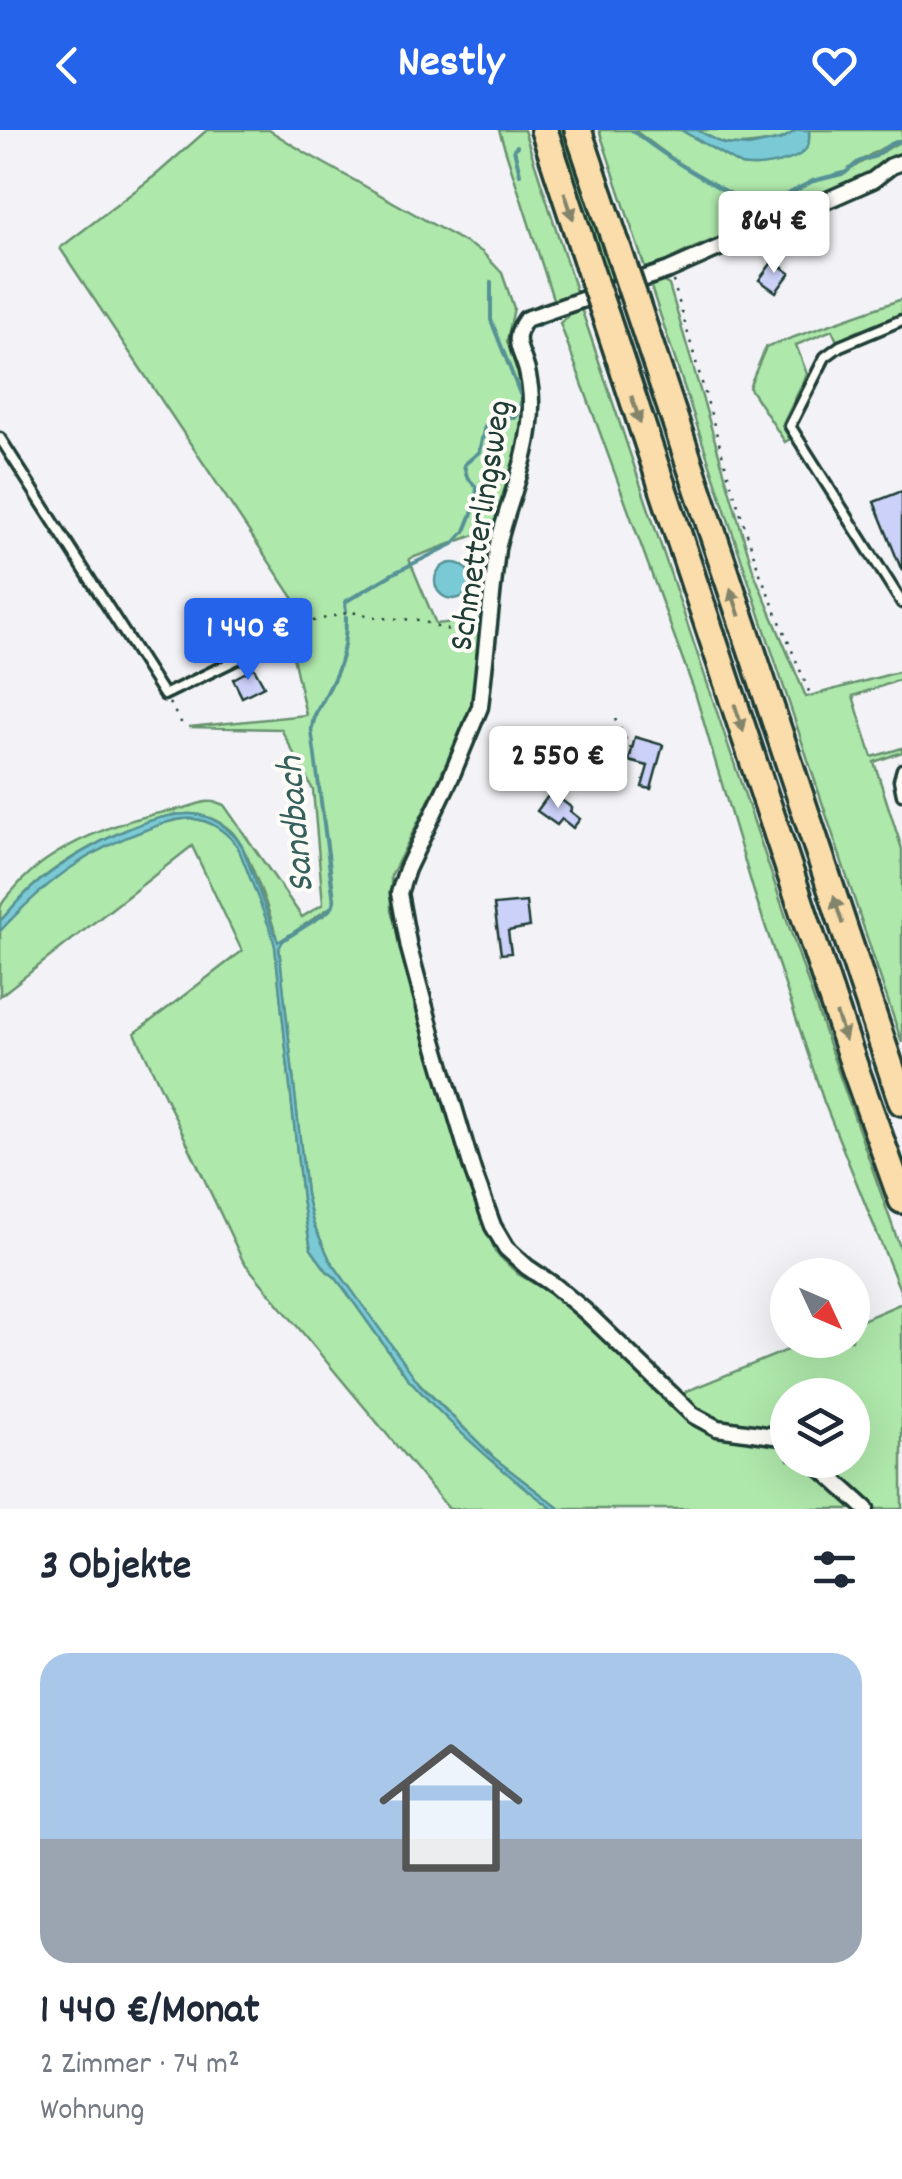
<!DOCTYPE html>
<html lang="de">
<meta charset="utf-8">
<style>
:root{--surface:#fff;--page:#f6f6f7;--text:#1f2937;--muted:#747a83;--accent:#2563eb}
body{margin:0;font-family:Dekko,sans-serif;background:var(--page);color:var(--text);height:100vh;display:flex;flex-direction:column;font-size:38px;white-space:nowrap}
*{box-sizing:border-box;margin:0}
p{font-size:32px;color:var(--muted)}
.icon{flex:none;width:55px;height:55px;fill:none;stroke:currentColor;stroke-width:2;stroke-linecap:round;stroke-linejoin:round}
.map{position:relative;height:1379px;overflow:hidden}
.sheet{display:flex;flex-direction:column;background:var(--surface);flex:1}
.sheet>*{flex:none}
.needle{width:65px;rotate:134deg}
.buttons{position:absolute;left:770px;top:1128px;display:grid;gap:20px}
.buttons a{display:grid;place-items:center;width:100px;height:100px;border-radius:50%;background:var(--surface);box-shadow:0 10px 40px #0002;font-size:50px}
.price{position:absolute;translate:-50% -85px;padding:0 22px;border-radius:10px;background:#fff;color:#222;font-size:32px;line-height:65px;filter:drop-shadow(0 2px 5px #0008)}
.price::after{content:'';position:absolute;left:50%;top:60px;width:30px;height:22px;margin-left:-15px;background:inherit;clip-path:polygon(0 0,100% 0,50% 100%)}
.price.current{background:var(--accent);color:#fff}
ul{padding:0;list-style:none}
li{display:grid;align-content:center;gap:20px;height:530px;padding:0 40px}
li span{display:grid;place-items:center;height:310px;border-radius:30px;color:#555}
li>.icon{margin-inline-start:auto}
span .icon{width:180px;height:180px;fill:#fffc;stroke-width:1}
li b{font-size:42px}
h2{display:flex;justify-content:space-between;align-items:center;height:120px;padding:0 40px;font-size:42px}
header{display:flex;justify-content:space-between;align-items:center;height:130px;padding:0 40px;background:var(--accent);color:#fff;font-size:45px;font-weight:800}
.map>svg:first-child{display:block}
</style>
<header><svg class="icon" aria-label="back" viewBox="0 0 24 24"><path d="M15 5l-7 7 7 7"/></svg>Nestly<svg class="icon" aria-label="heart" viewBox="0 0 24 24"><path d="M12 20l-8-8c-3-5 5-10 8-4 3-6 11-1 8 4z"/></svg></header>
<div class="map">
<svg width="902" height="1379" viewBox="0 0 902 1379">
<rect width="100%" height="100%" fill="#f3f3f7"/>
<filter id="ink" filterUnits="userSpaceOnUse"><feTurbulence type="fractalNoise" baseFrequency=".01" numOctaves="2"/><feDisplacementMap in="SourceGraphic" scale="20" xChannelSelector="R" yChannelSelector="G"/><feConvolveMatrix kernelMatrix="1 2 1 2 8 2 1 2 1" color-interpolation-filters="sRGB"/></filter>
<g filter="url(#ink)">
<!-- green -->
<path fill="#afe8ab" stroke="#679270" stroke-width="2.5" d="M207,0H269L304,22L482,122L502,143L514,178L507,211L524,262V286L517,323L494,398L409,429L436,494L484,489L474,569L436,656L391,746V781L495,1122L518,1144L550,1163L695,1291L787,1317L788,1330H805L858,1379H560L494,1328L409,1243L330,1130L313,1093L306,1064L279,818L282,811L327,783L332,776L278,813C272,789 248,717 231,701C220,691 204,684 189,684C141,684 59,730 26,763C17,772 9,782 0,791C0,789 0,778 1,776C3,770 11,763 15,758C52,714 125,688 180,679C197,676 207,667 224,675L302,787L323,774L313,660L281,599L189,597L306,585L292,522L304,484L60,118L157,44Z
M499,0H524L578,167L554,172Z
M558,0H567L616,151L609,153Z
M599,0H631L680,34L634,0H681L741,35C756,38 799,32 807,17C810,12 809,6 809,0H902V9C891,13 858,30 852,39C859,32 865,31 873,27C884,23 891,15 902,11V34C846,52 792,77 737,100C707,113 673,124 647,144Z
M697,0H797C788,8 779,10 767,12C738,17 723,18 697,0Z
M649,151H662L669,155L754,443L806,567L902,541V549L853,566L872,627L902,618V622L874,632L902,719V913Z
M902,169V183L837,211L832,200L796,215L807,244L782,296L790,309L785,312L749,257L766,217Z
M580,175L830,918L902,1123V1165L824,972L754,762L695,563L560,193Z
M189,688C211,691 225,699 238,717L271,799L275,816L302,1069L311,1119L327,1141L335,1147L345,1160L406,1246C450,1296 500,1339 553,1379H449L243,1131L135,903L242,821L192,716L0,866V801C11,789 21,777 33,766C74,728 133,696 189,688Z
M902,1173V1379H872L820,1330H852V1265H788L787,1303L718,1295L677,1265L812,1210H852L853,1194Z"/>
<!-- water -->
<path fill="#7acad6" stroke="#569295" stroke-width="2.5" d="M631,0L682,35L741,69L759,75L767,74L813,50L845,42L858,31L875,25L889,14L902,9V11L889,16L876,27L859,32L845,44L813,52L767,77C739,77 655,20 631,0Z
M681,0H697L724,14L749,16L782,9L797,0H809C809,6 810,12 807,17C799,33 756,38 741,35Z
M435 451a18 18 0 1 1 36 0a18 18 0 1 1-36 0Z
M319,576L312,600L335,770L333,777L327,783L283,811L279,818L306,1064L313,1093L330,1130L421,1256L494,1328L560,1379H553C499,1340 450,1295 406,1246L345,1160L335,1147L327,1141L311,1119L302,1069L275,816L270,799L238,717C228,704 217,694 201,690C183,685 164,693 148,699C85,721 45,753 0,801V791C9,782 17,771 26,763C60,730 144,682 191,684C213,685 230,699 242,716L278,812L326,782L332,776L333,770L311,600L313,587Z"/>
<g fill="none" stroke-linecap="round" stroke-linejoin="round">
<!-- stream -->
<path stroke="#569295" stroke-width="4" d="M517,16L514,19L520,44
M533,197L563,185
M346,481L345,472L394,443L453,414L465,401L475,376L477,358L467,347L464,335L479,322L485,296L496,285L514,288L519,281L522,269L491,190V152
M317,581C337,545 346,529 346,487"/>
</g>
<!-- building -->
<path fill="#ccd1f9" stroke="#1f3d34" stroke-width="2.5" d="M773,131L790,143L776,162L759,150Z
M902,361V441L874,372Z
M254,538L264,556L242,567L233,549Z
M635,607L663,615L651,659L642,657L648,636L629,631Z
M551,662L572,678L570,681L580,689L573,698L562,689L557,695L537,681Z
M526,772L529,797L508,801L511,823L501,824L494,775Z"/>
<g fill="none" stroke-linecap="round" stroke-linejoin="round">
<defs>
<path id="lane" d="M902,190L840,216L825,227L790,296L902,473
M0,308L164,565L246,525
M902,639L899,650L902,665"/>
<path id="street" d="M788,1311L781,1307L717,1298L693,1285L585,1181L555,1156L527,1137L506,1118L493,1096L473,1041L433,907L409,818L399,763L407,739L451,647L480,577L497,419C508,370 532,324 531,272C531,262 529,250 527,241C521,218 510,211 526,189L669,140L873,50L891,36L902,32
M812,1330L866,1379"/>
<path id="highway" d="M544,0L594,152
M578,0L624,137
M636,173L902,972
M606,187L856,941L902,1070"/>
</defs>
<!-- lane casing -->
<use href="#lane" stroke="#1f3d34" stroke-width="15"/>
<!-- street casing -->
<use href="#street" stroke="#1f3d34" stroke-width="21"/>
<!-- highway casing -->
<use href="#highway" stroke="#1f3d34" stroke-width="32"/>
<!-- path -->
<path stroke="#1f3d34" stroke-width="2.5" stroke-dasharray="2.5 8" stroke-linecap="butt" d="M673,151L728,344L759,441L810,564
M256,518L305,493L351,482L381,488L420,490L442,499L455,500L472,506
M169,573L184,597
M615,589L631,619"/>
<!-- lane -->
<use href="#lane" stroke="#fdfcf7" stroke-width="8"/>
<!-- street -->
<use href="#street" stroke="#fdfcf7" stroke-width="14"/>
<!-- highway -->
<use href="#highway" stroke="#fbddab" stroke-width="25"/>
<defs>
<path id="highway-bridge" d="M624,137L636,173
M594,152L606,187"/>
</defs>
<!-- highway-bridge casing -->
<use href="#highway-bridge" stroke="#1f3d34" stroke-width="32" stroke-linecap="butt"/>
<!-- highway-bridge -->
<use href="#highway-bridge" stroke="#fbddab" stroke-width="25"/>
</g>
<!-- one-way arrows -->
<defs><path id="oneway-solid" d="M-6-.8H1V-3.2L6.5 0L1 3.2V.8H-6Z" transform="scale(2.5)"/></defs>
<g fill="#82856a">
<use href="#oneway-solid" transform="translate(569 76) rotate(72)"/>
<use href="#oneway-solid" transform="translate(636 280) rotate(72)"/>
<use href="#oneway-solid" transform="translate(735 472) rotate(-108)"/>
<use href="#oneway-solid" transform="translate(739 588) rotate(72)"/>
<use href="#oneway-solid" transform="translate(838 780) rotate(-108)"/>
<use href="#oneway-solid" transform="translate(841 897) rotate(71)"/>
</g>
</g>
<g text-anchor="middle" stroke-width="8" stroke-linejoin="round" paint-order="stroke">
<!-- street labels -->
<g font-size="35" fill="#1f3d34" stroke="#fdfcf7">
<text transform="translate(478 395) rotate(-81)" y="12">Schmetterlingsweg</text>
</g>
<!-- water labels -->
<g font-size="38" font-style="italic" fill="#36605c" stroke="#fdfcf7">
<text transform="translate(293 695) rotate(-95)" y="13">Sandbach</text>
</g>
</g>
</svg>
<div class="buttons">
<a><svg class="needle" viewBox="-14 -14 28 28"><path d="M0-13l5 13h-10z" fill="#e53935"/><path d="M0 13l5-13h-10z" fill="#747a83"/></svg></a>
<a><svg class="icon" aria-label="layers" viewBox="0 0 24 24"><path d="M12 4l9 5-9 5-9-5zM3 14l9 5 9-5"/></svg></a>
</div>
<b class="price" style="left:774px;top:146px">864 €</b>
<b class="price current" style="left:248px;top:553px">1 440 €</b>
<b class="price" style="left:558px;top:681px">2 550 €</b>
</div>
<section class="sheet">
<h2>3 Objekte<svg class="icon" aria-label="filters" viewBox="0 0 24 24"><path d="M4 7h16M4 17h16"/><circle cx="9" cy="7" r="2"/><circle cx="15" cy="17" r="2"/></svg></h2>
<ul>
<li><span style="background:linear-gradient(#a9c7e8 60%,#9aa5b1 0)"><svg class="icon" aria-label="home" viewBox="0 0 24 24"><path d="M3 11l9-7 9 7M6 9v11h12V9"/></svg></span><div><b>1 440 €/Monat</b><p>2 Zimmer · 74 m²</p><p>Wohnung</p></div></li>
</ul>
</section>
